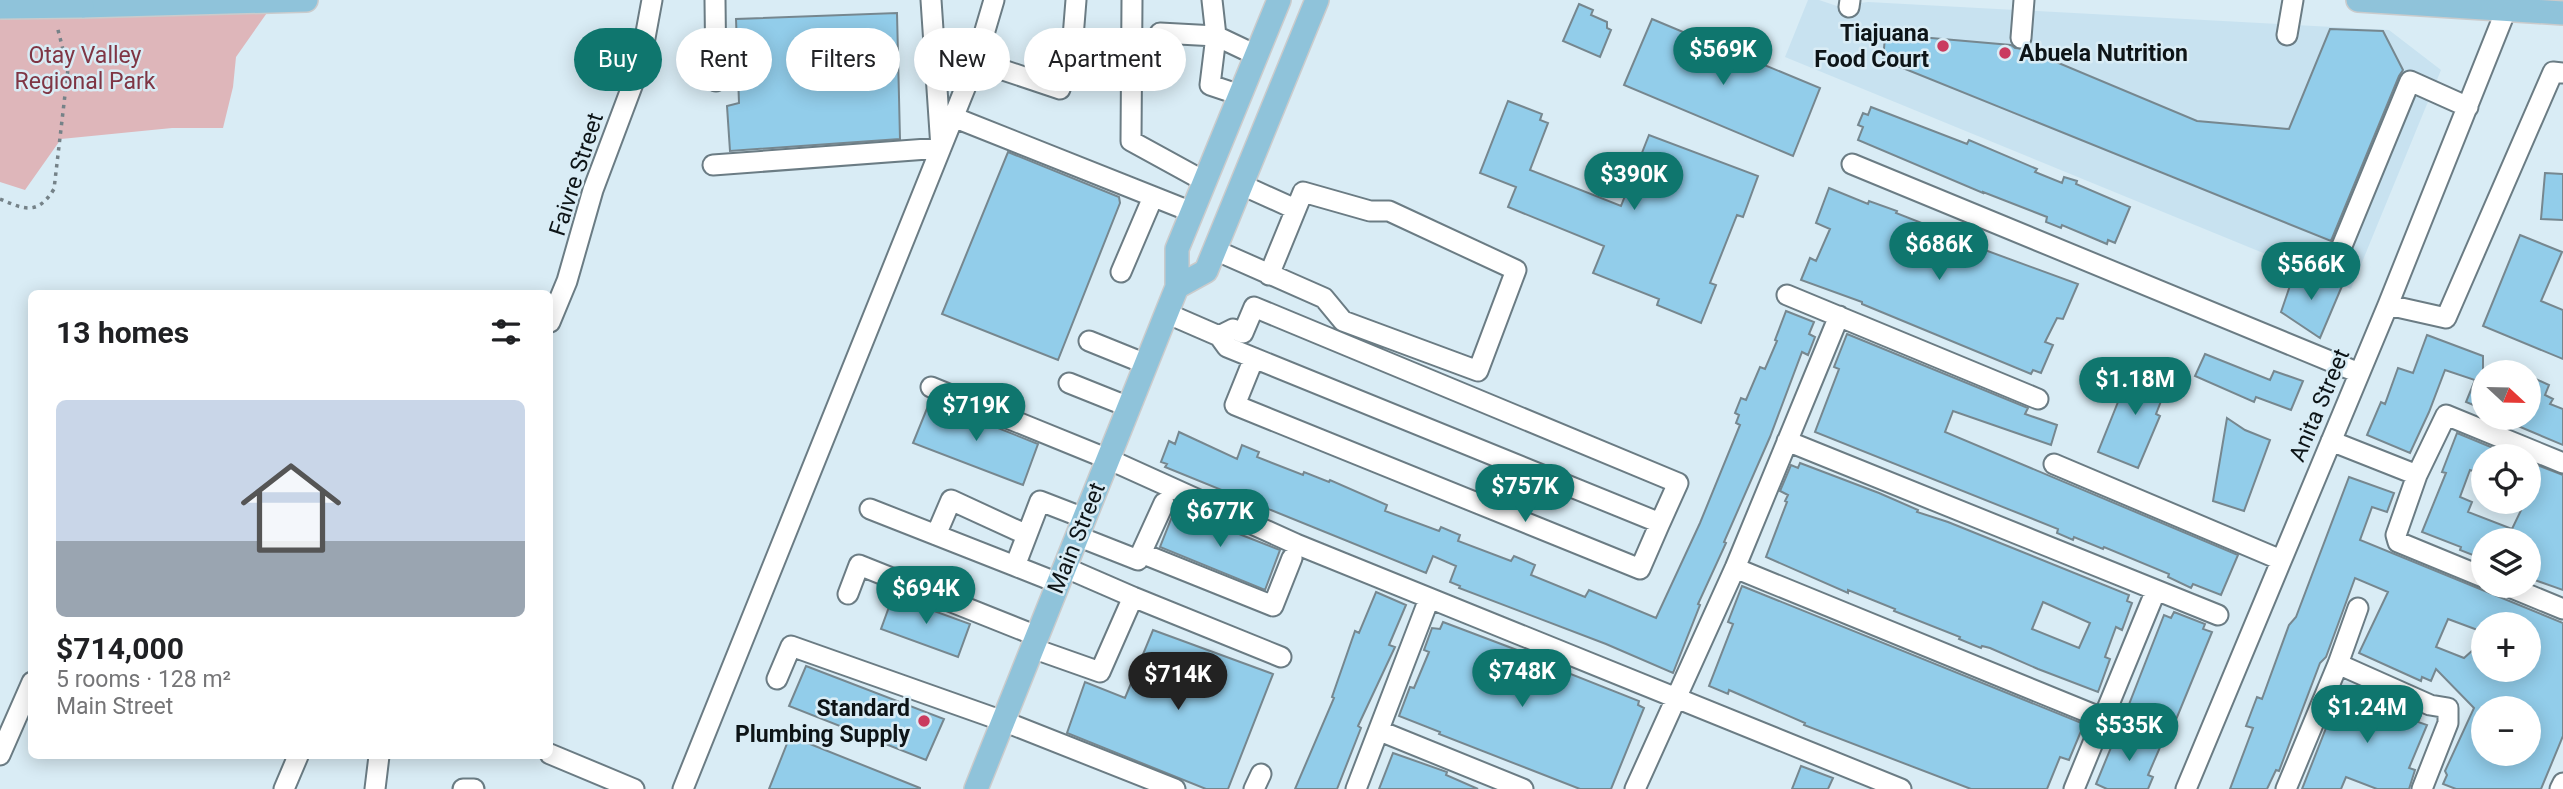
<!DOCTYPE html>
<meta charset="utf-8">
<style>
:root{--surface:#fff;--page:#f6f6f6;--text:#202124;--muted:#757577;--accent:#0f766e}
body{margin:0;font-family:Roboto,sans-serif;background:var(--page);color:var(--text);height:100vh;display:flex;flex-direction:column;font-size:26px;white-space:nowrap}
*{box-sizing:border-box;margin:0}
p{font-size:23px;color:var(--muted)}
.icon{flex:none;width:38px;height:38px;fill:none;stroke:currentColor;stroke-width:2;stroke-linecap:round;stroke-linejoin:round}
.map{position:relative;flex:1;overflow:hidden}
.sheet{position:absolute;left:28px;top:290px;width:525px;height:469px;display:flex;flex-direction:column;background:var(--surface);border-radius:10px;box-shadow:0 4px 18px #0003}
.sheet>*{flex:none}
.hud{position:absolute;left:574px;top:28px;width:665px;height:63px;display:flex;gap:14px}
.needle{width:46px;rotate:112deg}
.tools{position:absolute;left:2471px;top:360px;display:grid;gap:14px}
.tools a{display:grid;place-items:center;width:70px;height:70px;border-radius:50%;background:var(--surface);box-shadow:0 4px 18px #0003;font-size:35px}
.price{position:absolute;translate:-50% -60px;padding:0 16px;border-radius:24px;background:var(--accent);color:#fff;font-size:23px;line-height:46px;filter:drop-shadow(0 2px 4px #0008)}
.price::after{content:'';position:absolute;left:50%;top:42px;width:21px;height:16px;margin-left:-10px;background:inherit;clip-path:polygon(0 0,100% 0,50% 100%)}
.price.selected{background:#222;color:#fff}
ul{padding:0;list-style:none}
li{display:grid;align-content:center;gap:14px;height:371px;padding:0 28px}
li span{display:grid;place-items:center;height:217px;border-radius:10px;color:#555}
li>.icon{margin-inline-start:auto}
span .icon{width:126px;height:126px;fill:#fffc;stroke-width:1}
li b{font-size:30px}
h2{display:flex;justify-content:space-between;align-items:center;height:84px;padding:0 28px;font-size:30px}
.pill{padding:0 24px;border-radius:32px;background:var(--surface);box-shadow:0 4px 18px #0003;font-size:24px;line-height:63px}
.pill.selected{background:var(--accent);color:#fff}
.map>svg:first-child{display:block}
</style>
<div class="map">
<svg width="2563" height="789" viewBox="0 0 2563 789">
<rect width="100%" height="100%" fill="#d9ecf5"/>
<!-- built -->
<path fill="#c8e2f0" d="M1808,0H1819L1837,6L1868,2L2389,30L2441,70L2351,289L1785,57Z"/>
<!-- green -->
<path fill="#deb6ba" d="M0,0H276L236,57L233,87L223,128H172L61,139L25,190L0,182Z"/>
<!-- building -->
<path fill="#92cdea" stroke="#76878f" stroke-width="2" fill-rule="evenodd" d="M1579,4L1593,10L1591,15L1607,22V28L1611,30L1600,57L1563,41Z
M897,13L900,139L730,151L727,106L739,103L736,19Z
M1652,19L1714,45L1716,40L1759,57L1757,62L1820,88L1793,156L1624,85Z
M2330,29L2383,31L2403,70L2399,76L2331,241L1883,60L1885,37L1931,38L2011,45L2015,48L2025,49L2197,121L2289,129Z
M1508,101L1542,114L1540,120L1548,123L1530,170L1621,206L1649,135L1758,176L1743,217L1737,215L1710,283L1716,285L1701,323L1657,305L1659,299L1593,273L1604,246L1508,207L1516,187L1480,173Z
M1871,107L1967,144L1969,140L2037,169L2035,172L2062,183L2064,177L2077,181L2076,184L2130,207L2115,243L2108,240L2107,244L2062,225L2061,228L2046,222L2047,217L1983,192V193L1858,140L1863,127L1858,125L1863,113L1868,115Z
M1008,152L1119,197L1120,203L1058,360L942,314Z
M2545,173L2563,174V220L2541,219Z
M1829,188L1868,204L1869,201L1897,211L1896,213L1983,247L1982,249L2078,284L2063,319L2057,318L2045,342L2053,345L2041,373L2033,370L2031,374L1862,304V302L1801,280L1810,258L1816,261L1830,229L1816,223Z
M2520,235L2562,252L2541,301L2563,310V359L2483,326Z
M2295,271L2342,286L2320,338L2281,312Z
M1786,311L1814,322L1809,334L1815,337L1808,355L1802,352L1770,437L1724,542L1726,543L1698,604L1700,605L1673,673L1606,644L1459,588L1460,586L1450,582L1456,566L1433,556L1426,573L1165,467L1167,464L1161,462L1169,441L1175,444L1179,432L1237,459L1242,445L1259,452L1257,457L1303,475L1304,472L1329,482L1330,480L1387,505L1385,511L1439,531L1441,527L1460,535L1458,541L1511,561L1514,556L1535,565L1531,575L1585,597L1589,590L1656,618L1700,523L1740,425L1736,423L1739,415L1735,413L1741,398L1746,400L1760,367L1765,369L1777,341L1775,340Z
M1847,334L2028,408L2025,414L2057,425L2051,445L1953,411L1945,432L2238,555L2221,595L2193,584L2191,588L2168,577L2169,574L2104,547L2103,549L2074,537L2073,540L2057,533L2058,529L1815,432L1839,369L1834,367Z
M2427,335L2483,356V409L2466,402L2475,380L2445,370L2429,412L2410,453L2367,435L2381,402L2385,404L2398,368L2413,373Z
M2205,354L2270,380L2274,371L2303,381L2291,410L2256,397L2254,402L2195,376Z
M2134,362L2149,369L2169,381L2156,414L2160,416L2138,468L2098,452Z
M2529,376L2549,385L2545,395L2553,399L2550,404L2563,409V445L2499,418H2529Z
M930,401L1038,444L1023,485L913,443Z
M2227,418L2245,430L2270,440L2244,511L2213,501Z
M2457,433L2515,457H2483L2479,473L2470,470L2460,497L2472,502L2468,512L2512,529L2525,502H2529V462L2563,475V590L2529,578V541H2483V559L2460,550L2461,547L2422,532L2446,473L2442,472Z
M1800,463L1879,493L1918,510L1917,512L1948,522L2129,595L2127,601L2132,603L2122,630L2116,627L2105,657L2110,659L2098,692L2038,669L1990,648L1982,646L1981,648L1959,639L1960,637L1894,611L1895,609L1848,590V593L1766,557L1787,502L1785,501L1788,495L1780,491L1791,465L1798,468ZM2043,602L2090,623L2079,648L2032,629Z
M2349,477L2394,493L2387,512L2372,507L2360,540L2563,623V736L2541,789H2456L2443,784L2447,775L2445,771L2474,708L2436,669L2431,681L2422,677L2421,681L2359,653L2388,592L2355,578L2326,657L2320,663L2279,771L2276,770L2267,789H2230L2253,728L2246,726L2257,697L2262,699L2289,625L2296,617ZM2448,619L2483,632V625H2529V670H2483V641L2464,658L2436,647ZM2483,709H2529V754H2483Z
M1175,509L1280,550L1265,590L1160,547Z
M1742,586L2084,724L2069,760L2060,757L2047,789H1971L1804,725L1805,723L1729,690L1728,694L1709,686L1733,624L1728,622Z
M1376,592L1406,605L1389,645L1395,647L1358,726L1361,728L1337,789H1295L1334,698L1332,697L1355,631L1359,633Z
M893,596L970,624L958,657L881,629Z
M2174,612L2205,624L2203,629L2212,632L2173,727L2170,726L2163,742L2128,707L2164,615L2171,618Z
M1443,622L1517,650L1569,671L1568,673L1639,701L1638,705L1644,708L1611,789H1580L1439,734L1440,732L1399,716L1410,687L1414,688L1429,652L1424,650L1432,628L1440,629Z
M1153,630L1273,674L1228,789H1206L1067,733L1085,682L1125,698Z
M806,666L944,719L926,760L789,706Z
M2347,687L2395,706L2396,703L2421,715L2418,722L2427,725L2409,768L2415,770L2409,789H2377L2346,777L2341,789H2302L2341,690L2345,691Z
M2119,728L2161,745L2148,775L2153,777L2148,789H2107L2096,784Z
M790,736L920,788V789H769Z
M1393,753L1447,772L1446,775L1478,789H1379Z
M1801,766L1833,778L1828,789H1792Z"/>
<g fill="none" stroke-linecap="round" stroke-linejoin="round">
<defs>
<path id="minor" d="M715,0L716,81
M1132,0L1131,141L1204,181
M1849,7L1850,0
M1160,33L1216,36L1212,0
M2287,35L2293,0
M2021,38L2024,0
M976,61L1060,89L1072,50L1076,0
M1240,95L1210,85L1216,36L1256,55
M953,117L1192,212
M1852,164L2359,373
M713,165L941,148L931,0
M1242,185L1295,209
M1215,250L1324,298L1343,321L1478,371L1516,270L1389,211H1370L1303,192L1269,275
M2337,258L2410,81L2468,107
M1121,272L1153,197
M1787,295L2038,399
M2388,305L2446,318L2553,72L2563,73
M1166,313L1219,336L1227,347L1660,523L1678,483L1254,307L1243,333L1233,329L1219,336
M550,322L567,281L593,190L640,65L652,0
M1089,341L1146,364
M1254,358L1235,405L1640,569L1660,523
M1069,383L1129,407
M931,387L1108,459L1296,544L1901,789
M1787,441L2218,615
M2331,441L2417,475
M2054,464L2281,560
M870,509L1015,566
M936,535L951,500L1027,535
M1077,536L1138,560L1164,503
M1141,553L1273,606L1292,558
M1735,568L2102,718
M2483,577L2398,542L2396,535L2417,475L2446,415L2563,463
M1058,583L1015,566L1040,501L1084,518
M2507,586L2563,609
M848,594L859,565L1037,636
M1133,597L1281,657
M1032,648L1100,672L1133,597L1064,567
M2338,664L2430,705L2448,708V723L2422,789
M777,679L791,646L1003,721L1175,789
M1380,731L1523,789
M550,754L634,789
M0,755L32,682
M284,789L298,756
M375,789L379,756
M463,789H474
M683,789L976,61L994,0
M1254,789L1261,774
M1356,789L1429,599
M1635,789L1735,568L1839,316
M2074,789L2156,590
M2186,789L2388,305L2510,0
M2286,789L2338,664L2358,608
M2560,789L2563,783"/>
<path id="major" d="M2358,0L2563,13
M82,6L306,0
M1177,287L1206,271L1317,0
M976,789L1177,287V249L1279,0"/>
</defs>
<!-- minor casing -->
<use href="#minor" stroke="#6b7c84" stroke-width="23"/>
<!-- major casing -->
<use href="#major" stroke="#cacbcc" stroke-width="26"/>
<!-- path -->
<path stroke="#758288" stroke-width="3.5" stroke-dasharray="3.5 5" stroke-linecap="butt" d="M0,199C25,210 38,215 54,189L68,69L57,26"/>
<!-- minor -->
<use href="#minor" stroke="#fff" stroke-width="19"/>
<!-- major -->
<use href="#major" stroke="#8fc3da" stroke-width="23"/>
<defs>
<path id="major-bridge" d="M0,7L82,6"/>
</defs>
<!-- major-bridge casing -->
<use href="#major-bridge" stroke="#cacbcc" stroke-width="26" stroke-linecap="butt"/>
<!-- major-bridge -->
<use href="#major-bridge" stroke="#8fc3da" stroke-width="23"/>
</g>
<!-- markers -->
<g fill="#ca3b5f" stroke="#d9ecf5" stroke-width="2.5">
<circle cx="1943" cy="46" r="7"/>
<circle cx="2005" cy="53" r="7"/>
<circle cx="924" cy="721" r="7"/>
</g>
<g text-anchor="middle" stroke-width="5" stroke-linejoin="round" paint-order="stroke">
<!-- poi labels -->
<g font-size="23" font-weight="bold" fill="#0d1417" stroke="#d9ecf5" text-anchor="end">
<text x="1929" y="41">Tiajuana<tspan x="1929" dy="26">Food Court</tspan></text>
<text x="2019" y="61" text-anchor="start">Abuela Nutrition</text>
<text x="910" y="716">Standard<tspan x="910" dy="26">Plumbing Supply</tspan></text>
</g>
<!-- park labels -->
<g font-size="23" fill="#7f3544" stroke="#d9ecf5">
<text x="85" y="63">Otay Valley<tspan x="85" dy="26">Regional Park</tspan></text>
</g>
<!-- street labels -->
<g font-size="23" fill="#0d1417" stroke="#d9ecf5">
<text transform="translate(576 174) rotate(-72)" y="8">Faivre Street</text>
<text transform="translate(2319 405) rotate(-67)" y="8">Anita Street</text>
<text transform="translate(1076 538) rotate(-68)" y="8">Main Street</text>
</g>
</g>
</svg>
<div class="tools">
<a><svg class="needle" viewBox="-14 -14 28 28"><path d="M0-13l5 13h-10z" fill="#e53935"/><path d="M0 13l5-13h-10z" fill="#757577"/></svg></a>
<a><svg class="icon" aria-label="locate" viewBox="0 0 24 24"><circle cx="12" cy="12" r="6"/><path d="M12 2v4M12 18v4M2 12h4M18 12h4"/></svg></a>
<a><svg class="icon" aria-label="layers" viewBox="0 0 24 24"><path d="M12 4l9 5-9 5-9-5zM3 14l9 5 9-5"/></svg></a>
<a>+</a>
<a>−</a>
</div>
<b class="price" style="left:1723px;top:87px">$569K</b>
<b class="price" style="left:1634px;top:212px">$390K</b>
<b class="price" style="left:1939px;top:282px">$686K</b>
<b class="price" style="left:2311px;top:302px">$566K</b>
<b class="price" style="left:2135px;top:417px">$1.18M</b>
<b class="price" style="left:976px;top:443px">$719K</b>
<b class="price" style="left:1525px;top:524px">$757K</b>
<b class="price" style="left:1220px;top:549px">$677K</b>
<b class="price" style="left:926px;top:626px">$694K</b>
<b class="price" style="left:1522px;top:709px">$748K</b>
<b class="price selected" style="left:1178px;top:712px">$714K</b>
<b class="price" style="left:2367px;top:745px">$1.24M</b>
<b class="price" style="left:2129px;top:763px">$535K</b>
<div class="hud">
<a class="pill selected">Buy</a>
<a class="pill">Rent</a>
<a class="pill">Filters</a>
<a class="pill">New</a>
<a class="pill">Apartment</a>
</div>
<section class="sheet">
<h2>13 homes<svg class="icon" aria-label="filters" viewBox="0 0 24 24"><path d="M4 7h16M4 17h16"/><circle cx="9" cy="7" r="2"/><circle cx="15" cy="17" r="2"/></svg></h2>
<ul>
<li><span style="background:linear-gradient(#c9d6e8 65%,#9aa5b1 0)"><svg class="icon" aria-label="home" viewBox="0 0 24 24"><path d="M3 11l9-7 9 7M6 9v11h12V9"/></svg></span><div><b>$714,000</b><p>5 rooms · 128 m²</p><p>Main Street</p></div></li>
</ul>
</section>
</div>
